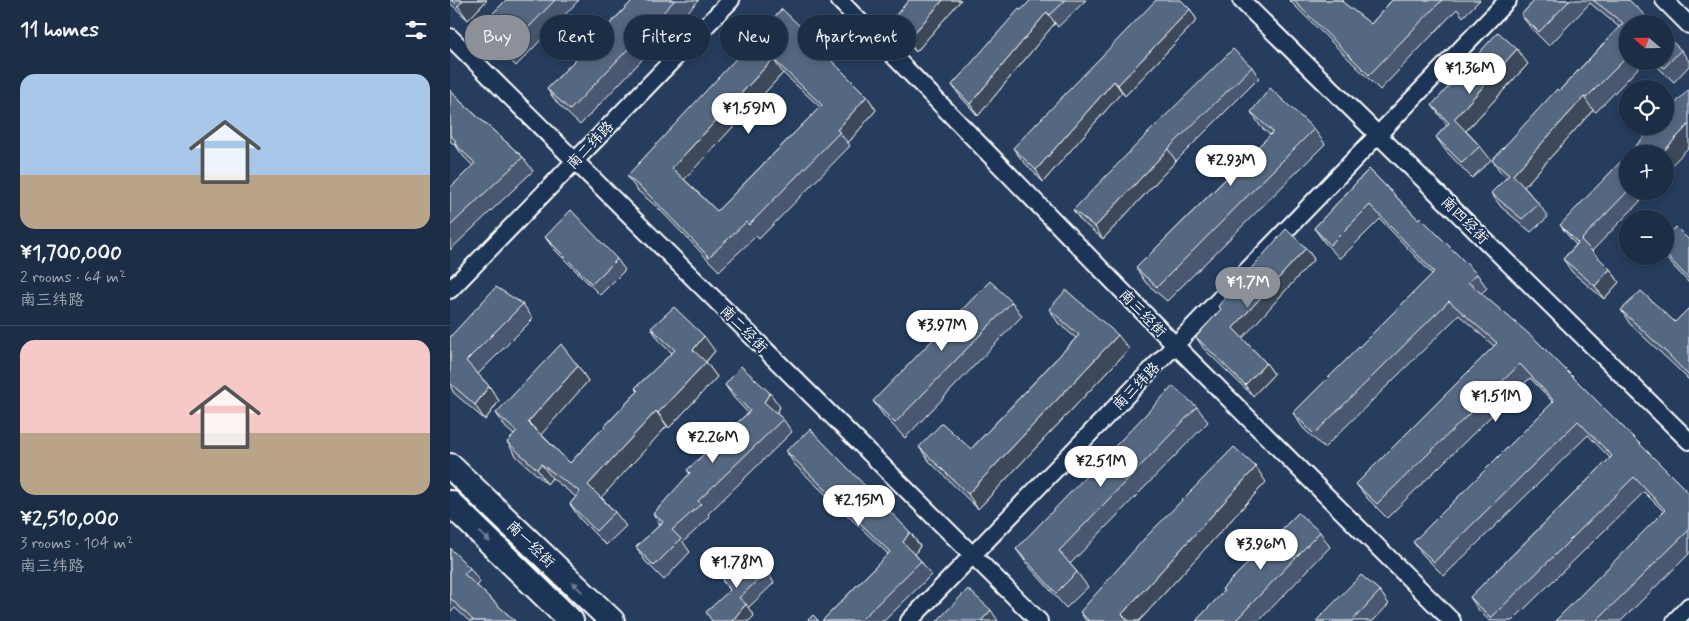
<!DOCTYPE html>
<meta charset="utf-8">
<style>
:root{--surface:#1c2e46;--page:#25364d;--text:#f1f3f6;--muted:#a0a8b3;--line:#3a4a5f;--accent:#8c9099}
body{margin:0;font-family:Mynerve,"LXGW WenKai TC",sans-serif;background:var(--page);color:var(--text);height:100vh;display:flex;flex-direction:column;font-size:19px;white-space:nowrap}
*{box-sizing:border-box;margin:0}
p{font-size:16px;color:var(--muted)}
.icon{flex:none;width:28px;height:28px;fill:none;stroke:currentColor;stroke-width:2;stroke-linecap:round;stroke-linejoin:round}
.map{position:relative;flex:1;overflow:hidden}
.panel{display:flex;flex-direction:column;background:var(--surface);width:450px}
.panel>*{flex:none}
.hud{position:absolute;left:15px;top:15px;width:475px;height:45px;display:flex;gap:10px}
.needle{width:32px;rotate:290deg}
.fabs{position:absolute;left:1169px;top:15px;display:grid;gap:10px}
.fabs a{display:grid;place-items:center;width:55px;height:55px;border-radius:50%;background:var(--surface);box-shadow:0 2px 8px #0003,0 0 0 1px var(--line);font-size:25px}
.price{position:absolute;translate:-50% -42px;padding:0 11px;border-radius:18px;background:#fff;color:#222;font-size:16px;line-height:32px;filter:drop-shadow(0 1px 2px #0008)}
.price::after{content:'';position:absolute;left:50%;top:30px;width:15px;height:11px;margin-left:-8px;background:inherit;clip-path:polygon(0 0,100% 0,50% 100%)}
.price.current{background:var(--accent);color:#fff}
ul{padding:0;list-style:none}
li{display:grid;align-content:center;gap:10px;height:265px;padding:0 20px}
li+li{border-top:1px solid var(--line)}
li span{display:grid;place-items:center;height:155px;border-radius:15px;color:#555}
li>.icon{margin-inline-start:auto}
span .icon{width:90px;height:90px;fill:#fffc;stroke-width:1}
li b{font-size:21px}
h2{display:flex;justify-content:space-between;align-items:center;height:60px;padding:0 20px;font-size:21px}
.tag{padding:0 18px;border-radius:22px;background:var(--surface);box-shadow:0 2px 8px #0003,0 0 0 1px var(--line);font-size:18px;line-height:45px}
.tag.current{background:var(--accent);color:#fff}
main{display:flex;flex:1;min-height:0}
.map>svg:first-child{display:block}
</style>
<main>
<section class="panel">
<h2>11 homes<svg class="icon" aria-label="filters" viewBox="0 0 24 24"><path d="M4 7h16M4 17h16"/><circle cx="9" cy="7" r="2"/><circle cx="15" cy="17" r="2"/></svg></h2>
<ul>
<li><span style="background:linear-gradient(#a9c7e8 65%,#b9a48a 0)"><svg class="icon" aria-label="home" viewBox="0 0 24 24"><path d="M3 11l9-7 9 7M6 9v11h12V9"/></svg></span><div><b>¥1,700,000</b><p>2 rooms · 64 m²</p><p>南三纬路</p></div></li>
<li><span style="background:linear-gradient(#f6c9c9 60%,#b9a48a 0)"><svg class="icon" aria-label="home" viewBox="0 0 24 24"><path d="M3 11l9-7 9 7M6 9v11h12V9"/></svg></span><div><b>¥2,510,000</b><p>3 rooms · 104 m²</p><p>南三纬路</p></div></li>
</ul>
</section>
<div class="map">
<svg width="1239" height="621" viewBox="0 0 1239 621">
<rect width="100%" height="100%" fill="#263d5e"/>
<filter id="ink" filterUnits="userSpaceOnUse"><feTurbulence type="fractalNoise" baseFrequency=".02" numOctaves="2"/><feDisplacementMap in="SourceGraphic" scale="10" xChannelSelector="R" yChannelSelector="G"/><feConvolveMatrix kernelMatrix="1 2 1 2 8 2 1 2 1" color-interpolation-filters="sRGB"/></filter>
<g filter="url(#ink)">
<g fill="none" stroke-linecap="round" stroke-linejoin="round">
<defs>
<path id="minor" d="M389,0L725,345L1002,621
M791,0L1239,441
M1214,0L1239,25
M0,37L589,621
M0,290L281,0
M459,621L1058,0
M1225,621L1239,606"/>
<path id="highway" d="M0,466L162,621
M0,503L121,621"/>
</defs>
<!-- minor casing -->
<use href="#minor" stroke="#fff" stroke-width="20"/>
<!-- highway casing -->
<use href="#highway" stroke="#fff" stroke-width="28"/>
<!-- minor -->
<use href="#minor" stroke="#1d3557" stroke-width="16"/>
<!-- highway -->
<use href="#highway" stroke="#1d3557" stroke-width="24"/>
</g>
<!-- wall -->
<path fill="#49596f" stroke="#fff" fill-rule="evenodd" d="M0,0H37L18,20L0,3Z
M56,0H129L66,66L41,41L30,26Z
M183,0H249L130,125L108,104L97,89Z
M459,0H511L466,52L448,33L440,22Z
M581,0H636L608,27L605,23L528,116L510,96L502,85Z
M839,0H894L892,2L921,24L942,0H1030L1013,17L1007,9L930,90Z
M1085,0H1179L1178,24V61H1195L1146,112L1143,110L1074,187L1089,204L1098,217L1081,232L1051,207L1041,193L1056,178L1052,174L1042,160L1109,91L1169,27L1140,3L1099,46L1081,28L1071,15Z
M740,9L747,20L675,96L672,92L593,182L571,159L563,148Z
M352,28L359,38L417,96L426,110L398,143L400,146L309,239L306,236L269,271L208,208L187,190L177,176ZM333,73L370,107L267,211L234,179Z
M1231,50L1239,61V66L1224,82L1201,61H1215Z
M1078,64L1016,131L1030,146L1041,160L1022,178L996,151L986,137L997,125L993,120L982,105Z
M802,67L809,78L726,161L653,239L631,221L623,210Z
M0,90L11,102L73,157L83,171L0,250V188L23,166L14,157L6,146L0,141Z
M801,112L864,129L875,144L717,301L696,283L686,268L820,135L811,127Z
M919,169L968,219L1027,274L1037,288L1031,294L1239,493V554L1171,621H1105L1214,512L1194,492L1062,621H1040L1030,612L1020,597L1160,458L1138,435L994,576L974,556L963,542L1103,402L1080,378L937,518L917,498L906,484L1044,346L1009,315L874,448L853,428L843,413L982,274L930,219L890,259L874,242L864,228Z
M1178,191H1200L1142,251L1160,269L1169,282L1154,299L1122,272L1113,259L1126,245L1120,238L1110,225Z
M95,237L167,259L175,270L150,295L103,248Z
M1215,238L1239,240V283L1214,256H1215Z
M856,248L864,259L792,338L816,363L824,374L803,396L754,349L746,337Z
M562,302L572,316L455,438L434,416L423,401Z
M73,304L83,319L28,374L39,386L49,401L35,420L4,393L0,386V337Z
M1239,308V380L1226,367L1180,324L1171,310L1225,322Z
M599,309L679,349L528,509L480,462L469,447L521,449L626,338L609,324Z
M201,328L265,351L256,362L267,377L219,428L217,426L151,497L165,512L176,526L156,545L130,519L120,504L126,497L102,478L97,484L67,457L57,442L64,435L56,428L46,413L128,366L138,381L91,434L120,463L188,391L185,388L222,353L211,343Z
M275,385L330,407L326,413L333,419L342,432L258,514L260,517L233,542L240,552L214,580L195,561L186,547L210,525L203,514L240,474L237,470L298,413L284,398Z
M747,407L758,422L620,564L627,572L638,587L616,608L577,564L566,549Z
M336,451L460,532L470,546L465,554L471,561L481,575L434,621H372L438,554L345,465Z
M816,482L689,621H636L630,612Z
M870,532L880,547L809,621H746L774,592L772,589Z
M0,548L20,568L30,582L27,586L65,621H19L5,608L1,612H0Z
M317,571L324,583L298,608L304,616L279,590L272,580Z
M930,591L939,604L923,621H866Z"/>
<!-- shaded-wall -->
<path fill="#3c485a" stroke="#fff" d="M13,0H37L18,20L8,6Z
M493,0H511L466,52L458,40Z
M740,9L747,20L675,96L668,85Z
M597,12L605,23L528,116L520,104Z
M1067,49L1078,64L1014,133L1004,119Z
M323,59L333,73L232,182L222,168Z
M664,81L672,92L593,182L586,170Z
M417,96L426,110L398,143L387,130Z
M1134,97L1143,110L1073,188L1063,175Z
M1239,124V147L1215,172V154H1211Z
M718,149L726,161L653,239L645,227Z
M856,248L864,259L791,340L783,328Z
M1160,269L1169,282L1154,299L1145,286Z
M668,335L679,349L528,509L518,494Z
M254,336L265,351L254,364L243,350Z
M256,362L267,377L219,428L208,413Z
M816,363L824,374L803,396L795,385Z
M128,366L138,381L89,437L78,422Z
M39,386L49,401L35,420L25,405Z
M320,393L330,407L324,416L314,402Z
M206,411L217,426L149,500L138,485Z
M91,464L102,478L97,484L87,469Z
M806,467L816,482L689,621H677L672,614Z
M460,532L470,546L463,556L453,542Z
M296,604L304,616L299,621H282Z
M541,610L548,621H531Z"/>
<!-- building -->
<path fill="#556781" stroke="#fff" fill-rule="evenodd" d="M2,0H13L8,6Z
M56,0H105L55,52L30,26Z
M183,0H225L120,110L97,89Z
M459,0H493L458,40L440,22Z
M581,0H616L600,15L597,12L520,104L502,85L569,9L571,10Z
M706,0H731L740,9L668,85L664,81L586,170L563,148Z
M843,0H890L921,24L942,0H992L919,75Z
M1085,0H1120L1089,32L1071,15Z
M1143,0H1179L1204,24H1178V56L1136,98L1134,97L1063,175L1089,204L1072,219L1041,193L1059,175L1042,160L1107,89L1109,91L1173,23Z
M332,9L352,28L351,30L417,96L387,130L390,132L299,225L296,222L259,257L198,194L177,176ZM323,59L372,105L267,211L222,168Z
M1048,32L1067,49L1004,119L1030,146L1012,163L986,137L999,123L982,105Z
M1215,35L1231,50L1214,68L1206,61H1215Z
M783,49L802,67L718,149L645,227L623,210L699,132Z
M820,88L864,129L707,287L686,268L823,132L801,112Z
M1239,89V124L1211,154H1178L1204,126H1215V114Z
M0,90L11,102L73,157L0,226V188L25,163L4,143L6,141L0,135Z
M1178,154V191L1131,240L1160,269L1145,286L1113,259L1128,243L1110,225Z
M919,169L968,219L970,217L1027,274L1018,282L1086,340L1239,493V530L1146,621H1105L1215,510L1184,477L1041,618L1020,597L1162,456L1128,421L984,562L963,542L1104,401L1070,364L927,504L906,484L1047,343L999,301L864,434L843,413L984,272L920,205L880,245L864,228Z
M121,210L167,259L142,284L95,237Z
M1226,227L1239,240V279L1215,254V238Z
M836,229L856,248L783,328L816,363L795,385L746,337L771,309L768,306Z
M540,281L562,302L445,423L423,401Z
M46,287L73,304L16,361L39,386L25,405L0,383V337Z
M616,290L668,335L518,494L469,447L492,423L521,449L629,335L599,309Z
M1191,291L1225,322L1239,308V376L1217,353L1171,310Z
M224,307L254,336L243,350L256,362L208,413L206,411L138,485L165,512L146,531L120,504L130,492L91,464L87,469L57,442L67,432L46,413L111,344L128,366L78,422L120,463L188,391L185,388L225,350L201,328Z
M291,366L320,393L314,402L333,419L248,501L251,504L222,530L231,539L204,566L186,547L213,522L203,514L240,473L237,470L300,411L275,385Z
M723,386L747,407L609,551L627,572L606,593L566,549Z
M360,429L460,532L453,542L471,561L410,621H372L440,552L336,451Z
M784,447L806,467L672,614L679,621H639L630,612L694,539Z
M848,513L870,532L786,620L788,621H746L774,591L772,589Z
M0,548L20,568L14,574L65,621H24L0,598Z
M300,553L317,571L289,598L296,604L282,621H262L256,612L280,590L272,580Z
M911,575L930,591L902,621H866Z
M518,589L541,610L531,621H487Z
M363,615L369,621H357Z"/>
<!-- one-way arrows -->
<defs><path id="oneway-solid" d="M-6-.8H1V-3.2L6.5 0L1 3.2V.8H-6Z" transform="scale(1.25)"/></defs>
<g fill="#6c7c92">
<use href="#oneway-solid" transform="translate(35 537) rotate(44)"/>
<use href="#oneway-solid" transform="translate(127 587) rotate(-136)"/>
</g>
</g>
<g text-anchor="middle" stroke-width="4" stroke-linejoin="round" paint-order="stroke">
<!-- street labels -->
<g font-size="15" fill="#fff" stroke="#1d3557">
<text transform="translate(140 145) rotate(-46)" y="5">南二纬路</text>
<text transform="translate(1015 220) rotate(45)" y="5">南四经街</text>
<text transform="translate(693 313) rotate(46)" y="5">南三经街</text>
<text transform="translate(294 329) rotate(45)" y="5">南二经街</text>
<text transform="translate(686 386) rotate(-46)" y="5">南三纬路</text>
<text transform="translate(81 544) rotate(44)" y="5">南一经街</text>
</g>
</g>
</svg>
<div class="fabs">
<a><svg class="needle" viewBox="-14 -14 28 28"><path d="M0-13l5 13h-10z" fill="#e53935"/><path d="M0 13l5-13h-10z" fill="#a0a8b3"/></svg></a>
<a><svg class="icon" aria-label="locate" viewBox="0 0 24 24"><circle cx="12" cy="12" r="6"/><path d="M12 2v4M12 18v4M2 12h4M18 12h4"/></svg></a>
<a>+</a>
<a>−</a>
</div>
<b class="price" style="left:1020px;top:95px">¥1.36M</b>
<b class="price" style="left:299px;top:135px">¥1.59M</b>
<b class="price" style="left:781px;top:187px">¥2.93M</b>
<b class="price current" style="left:798px;top:309px">¥1.7M</b>
<b class="price" style="left:492px;top:352px">¥3.97M</b>
<b class="price" style="left:1046px;top:423px">¥1.51M</b>
<b class="price" style="left:263px;top:464px">¥2.26M</b>
<b class="price" style="left:651px;top:488px">¥2.51M</b>
<b class="price" style="left:409px;top:527px">¥2.15M</b>
<b class="price" style="left:811px;top:571px">¥3.96M</b>
<b class="price" style="left:287px;top:589px">¥1.78M</b>
<div class="hud">
<a class="tag current">Buy</a>
<a class="tag">Rent</a>
<a class="tag">Filters</a>
<a class="tag">New</a>
<a class="tag">Apartment</a>
</div>
</div>
</main>
